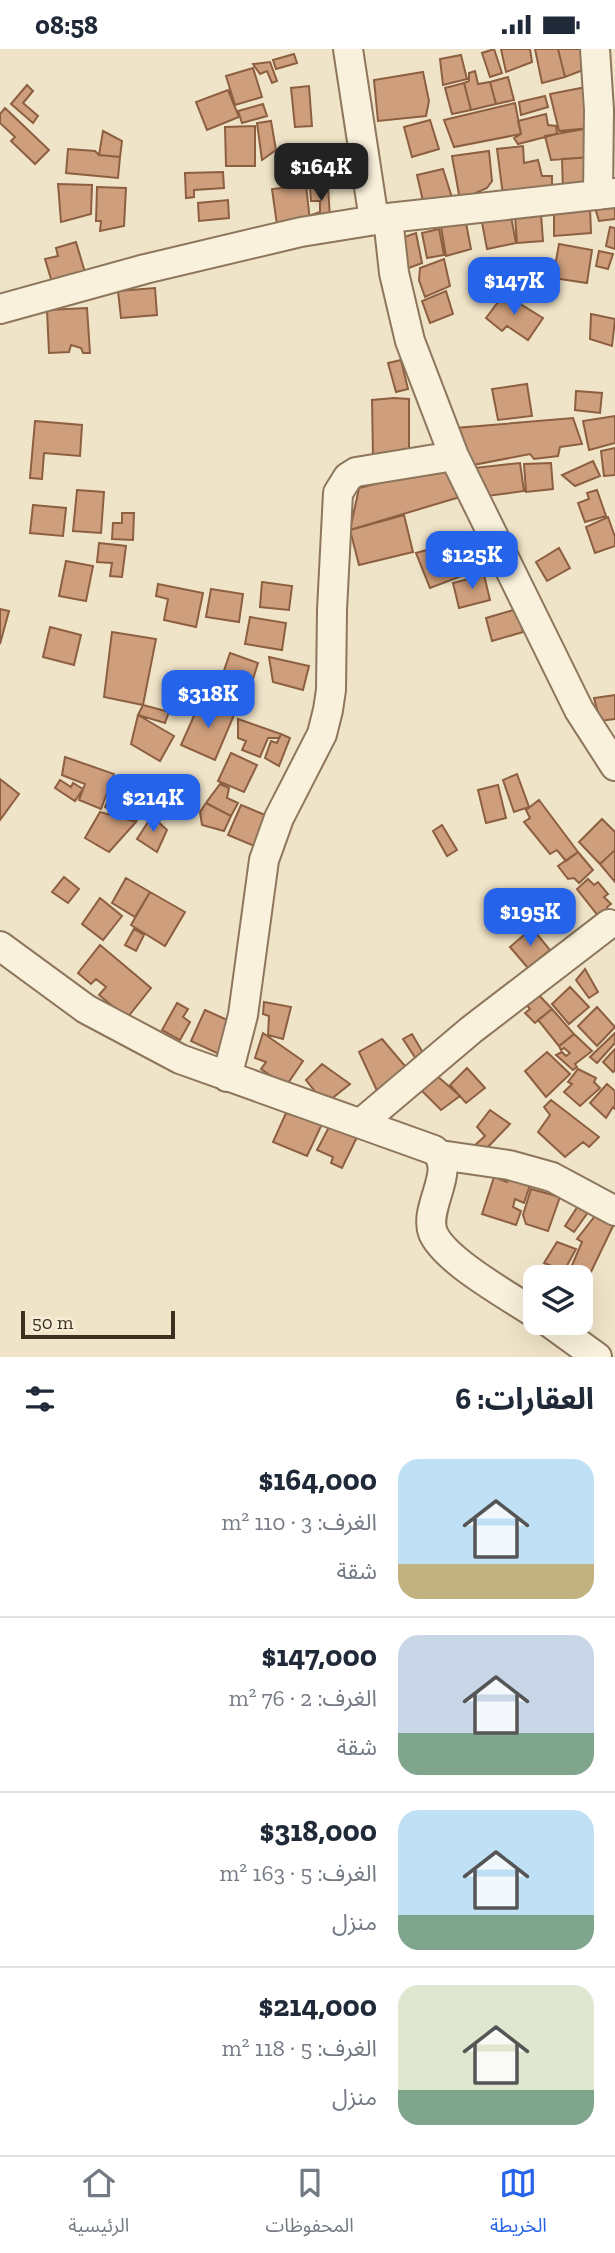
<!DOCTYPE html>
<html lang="ar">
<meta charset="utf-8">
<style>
:root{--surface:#fff;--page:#f2f2f3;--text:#1f2937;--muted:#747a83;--line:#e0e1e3;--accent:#2563eb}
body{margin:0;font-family:"Zilla Slab","Noto Sans Arabic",serif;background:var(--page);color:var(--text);direction:rtl;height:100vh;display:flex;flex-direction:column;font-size:26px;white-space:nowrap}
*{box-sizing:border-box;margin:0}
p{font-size:23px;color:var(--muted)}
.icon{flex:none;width:38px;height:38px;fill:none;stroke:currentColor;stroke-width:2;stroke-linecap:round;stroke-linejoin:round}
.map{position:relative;height:1308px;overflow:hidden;direction:ltr}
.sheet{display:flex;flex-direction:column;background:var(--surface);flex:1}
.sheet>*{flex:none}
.buttons{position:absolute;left:523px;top:1216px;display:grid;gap:14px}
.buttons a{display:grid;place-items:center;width:70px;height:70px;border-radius:14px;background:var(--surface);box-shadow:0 7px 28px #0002;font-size:35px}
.scale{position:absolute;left:21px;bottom:18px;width:154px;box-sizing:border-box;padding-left:7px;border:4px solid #3d2e20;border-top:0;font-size:19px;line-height:24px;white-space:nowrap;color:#3d2e20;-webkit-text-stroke:5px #f7eed8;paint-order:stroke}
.price{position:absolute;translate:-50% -60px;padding:0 16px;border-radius:14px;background:var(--accent);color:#fff;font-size:23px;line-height:46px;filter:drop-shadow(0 2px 4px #0008)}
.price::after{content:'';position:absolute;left:50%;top:42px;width:21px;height:16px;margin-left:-10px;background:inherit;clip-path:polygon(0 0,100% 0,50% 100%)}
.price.on{background:#222;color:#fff}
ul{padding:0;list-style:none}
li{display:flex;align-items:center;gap:21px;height:175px;padding:0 21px}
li+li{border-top:2px solid var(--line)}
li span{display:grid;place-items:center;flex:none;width:196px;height:140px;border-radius:21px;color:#555}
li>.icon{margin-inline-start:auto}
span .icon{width:84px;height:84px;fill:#fffc;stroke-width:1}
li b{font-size:30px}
h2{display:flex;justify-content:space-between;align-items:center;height:84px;padding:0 21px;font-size:30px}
.status{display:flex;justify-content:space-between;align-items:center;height:49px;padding:0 35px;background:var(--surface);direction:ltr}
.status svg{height:19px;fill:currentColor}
.tab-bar{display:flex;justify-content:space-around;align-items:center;height:98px;border-top:2px solid var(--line);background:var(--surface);font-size:19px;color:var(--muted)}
.tab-bar a{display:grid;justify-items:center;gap:4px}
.tab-bar .on{color:var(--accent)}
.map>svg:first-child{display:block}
</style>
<div class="status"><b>08:58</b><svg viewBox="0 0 49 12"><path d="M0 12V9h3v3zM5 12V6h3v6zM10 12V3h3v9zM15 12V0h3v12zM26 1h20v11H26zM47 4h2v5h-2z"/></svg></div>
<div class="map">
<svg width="615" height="1308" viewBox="0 0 615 1308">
<rect width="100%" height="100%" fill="#f0e4c8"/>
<!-- building -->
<path fill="#cf9f7d" stroke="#8d5f41" stroke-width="2" d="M494,0L502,24L490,28L482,4Z
M501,0H530L532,13L506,23Z
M535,0H558L565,28L542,34Z
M558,0H589L591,18L565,28Z
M294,5L297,14L276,20L273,11Z
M461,6L467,30L443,36L440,10Z
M270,13L277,32L272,34L267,22L260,25L253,15Z
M253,19L262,48L235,56L226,27Z
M475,22L478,35L490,33L496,55L471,61L464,34L469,32V24Z
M423,23L429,52L426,67L378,72L374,31Z
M508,28L514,51L496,55L490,33Z
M464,34L471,61L452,65L445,39Z
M27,36L33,42L23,54L38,67L33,74L11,55Z
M309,37L312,77L295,78L291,39Z
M586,38L590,79L559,82L550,45Z
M228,41L239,68L207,81L196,53Z
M545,47L548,58L521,66L519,53Z
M515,54L521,85L454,98L444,71Z
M263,55L267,67L242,74L238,62Z
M5,59L49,101L35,115L11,92L15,88L0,74V65Z
M546,65L548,76L556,77L557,85L518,95L514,89L521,85L518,72Z
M430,71L439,100L412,108L404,78Z
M271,72L276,101L262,111L257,74Z
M255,77V117H226L225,78Z
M590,79L592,108L551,111L545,87Z
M103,82L122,92L120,108L99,106Z
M523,97L524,114L538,111L542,127H552V149L504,154L497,100Z
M68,100L95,102L99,106L120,108L118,129L66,124Z
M489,102L492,132L487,139L460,151L452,107Z
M592,108L594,139L563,142L562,110Z
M443,120L454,155L425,161L417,126Z
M223,123L224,139L194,141V148L186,149L185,124Z
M58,135L92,136L91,165L61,173Z
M306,136L310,172L277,176L272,140Z
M328,137L330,169L315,174L311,166L320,163V152H311L310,138Z
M97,138L126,139L124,177L100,182L101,172H96Z
M228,151L229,169L199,172L198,154Z
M615,156V170L599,172L595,159Z
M590,159L591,184L554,187V163Z
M510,162L516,194L487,200L481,168Z
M541,165L543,192L517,194L515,167Z
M466,174L471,200L446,207L441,178Z
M610,178L615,179V200L606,197Z
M439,180L444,206L427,209L422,184Z
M416,184L422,214L401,222L396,191Z
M76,193L87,230L54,240L45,210L58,207L56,199Z
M559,195L592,201L587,234L553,229Z
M599,202L613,205L608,220L596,217Z
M444,210L450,237L425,248L419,231L420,219Z
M155,239L157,266L121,269L118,242Z
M446,242L453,265L430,274L422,252Z
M504,245L543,269L528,291L507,277L502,282L486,269Z
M87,259L90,304H83L81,299L71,296L69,303L49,304L47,261Z
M591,265L615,270L612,297L590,290Z
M401,311L408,340L396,343L388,314Z
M527,335L532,367L498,371L492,340Z
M576,342L602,344L600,364L575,361Z
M394,349L409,350V406L373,407L372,351Z
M615,367V394L589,401L583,372Z
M573,369L582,395L560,398L558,407L534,410L530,405L473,416L456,379Z
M35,372L82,376L80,407L44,404L42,430L30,429Z
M615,399V426L604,427L601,402Z
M593,412L600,427L575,437L562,426Z
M520,414L524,442L487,447L474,419Z
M551,414L553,440L526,443L524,415Z
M450,416L463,447L350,481L359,439Z
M77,441L104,443L101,484L73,482Z
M597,441L606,467L585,473L578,454L589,450L587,444Z
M33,456L66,459L63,487L30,484Z
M122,464H134L133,491L112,490L113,474H122Z
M404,466L413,503L359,516L350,481Z
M608,468L615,488V497L595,504L586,478Z
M484,485L496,514L430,539L416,504Z
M99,494L126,497L122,528L110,527L112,514L97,513Z
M559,499L570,519L547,532L536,513Z
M66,512L93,517L86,552L59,547Z
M484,526L490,551L459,559L453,534Z
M262,533L292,537L289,561L260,558Z
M158,535L203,544L196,578L164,571L168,550L156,547Z
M211,540L243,545L239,573L206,568Z
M0,560L9,562L0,595Z
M517,560L523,583L492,592L486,569Z
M250,568L286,574L282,601L245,595Z
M50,578L81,586L74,616L43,608Z
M112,583L156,590L143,656L104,648Z
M230,604L258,614L246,652L217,642Z
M269,608L309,617L303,641L273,633Z
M615,646V670L600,672L594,649Z
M201,651L234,666L215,711L181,696Z
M143,656L169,663L165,674L138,666Z
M138,666L174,687L160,712L131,695Z
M238,670L281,685L279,689H268L260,708L242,701L246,692L238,689Z
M281,685L290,689L279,717L265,709L271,692L277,694Z
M231,704L257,716L244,743L218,732Z
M65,708L114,725L101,760L79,751L85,735L62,726Z
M517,725L529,758L514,763L503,731Z
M0,730L19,745L0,771Z
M117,730L149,746L136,773L105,758Z
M60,731L71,738L73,734L83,740L75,752L55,739Z
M220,735L229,739L227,749L238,754L231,767L206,754Z
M498,736L506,769L486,774L478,741Z
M539,751L578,803L566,812L557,801L550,805L524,773L530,769L526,761Z
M206,754L231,767L224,782L202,776L200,763Z
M241,756L270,768L257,798L228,786Z
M100,763L136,773L109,803L85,789Z
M152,767L167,781L157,803L137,790Z
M602,770L615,783V801L600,815L579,793Z
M442,776L457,801L447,807L433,782Z
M615,801V833L600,815Z
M578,803L593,821L579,834L574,829L568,830L558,817Z
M64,828L79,840L68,854L52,843Z
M126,829L150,843L135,868L112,854Z
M588,830L594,836L598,833L608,845L604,848L611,855L607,858L609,862L599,868L577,840Z
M150,843L185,863L165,897L131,876Z
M100,849L122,867L103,891L82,875Z
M532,879L550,901L528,919L510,898Z
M134,880L144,886L136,902L125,896Z
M100,896L151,939L127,969L99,946L106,938L96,930L91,935L78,924Z
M585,920L598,943L589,949L576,931Z
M570,938L589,958L569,975L552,955Z
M535,942L552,960L535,974L525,964L530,960L524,953Z
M264,953L291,958L283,990L268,986L269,967L263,965Z
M177,954L188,960L183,968L190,973L180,991L162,981Z
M597,958L615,978L597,997L578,977Z
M552,960L574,985L559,997L538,971Z
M205,961L234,974L219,1005L191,992Z
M263,984L303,1012L286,1037L261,1020L266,1013L255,1009Z
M615,984V994L597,1014L590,1008Z
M412,985L426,1009L418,1013L403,990Z
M574,985L592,1002L575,1015L577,1018L573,1021L556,1006L562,1003L566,1007L570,1004L564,999L561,1001L559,997Z
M382,990L411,1024L379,1046L359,1003Z
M615,1000V1021L613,1023L603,1013Z
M547,1003L570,1025L546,1048L525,1022Z
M322,1015L350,1035L325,1055L306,1031Z
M467,1019L485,1039L466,1054L450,1036Z
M578,1020L596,1029L594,1033L600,1039L580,1057L564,1043L572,1035L568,1033Z
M436,1026L460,1047L441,1061L421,1041Z
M607,1035L615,1042V1060L613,1058L606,1069L590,1054Z
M551,1051L599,1088L589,1098L583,1093L565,1108L538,1083L550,1066L544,1058Z
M490,1061L510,1075L482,1104L474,1097L485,1087L477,1078Z
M286,1064L322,1075L307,1107L273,1093Z
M330,1076L358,1086L342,1119L331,1114L333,1108L317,1101Z
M494,1128L507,1133L509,1129L530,1136L524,1154L515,1150L513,1158L521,1162L516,1176L482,1165Z
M531,1140L560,1148L548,1182L526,1175L523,1166Z
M578,1157L589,1162L574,1183L565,1177Z
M595,1167L614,1175L589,1227L570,1221L582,1193L577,1190Z
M557,1193L576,1200L564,1222L544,1214Z"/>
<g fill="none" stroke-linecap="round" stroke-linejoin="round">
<defs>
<path id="minor" d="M348,0L374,171
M595,0L599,61L598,146
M615,144L388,169L394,224L410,292L454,407L579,661L615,717
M0,260L145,220L301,183L388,169
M0,897L86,960L180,1010L434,1101C458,1120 423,1158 433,1184C445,1212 509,1247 536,1265
M227,1028L243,966L264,811L279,769L322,685L328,661L331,641L332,561L338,444L348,428L356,423L454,407
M361,1074L471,981L609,875
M440,1106L509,1116L552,1128L615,1162
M550,1274L597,1308"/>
</defs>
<!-- minor casing -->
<use href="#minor" stroke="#8d765c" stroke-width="32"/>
<!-- minor -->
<use href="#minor" stroke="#faf1dc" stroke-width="28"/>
</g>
</svg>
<div class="buttons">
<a><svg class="icon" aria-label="layers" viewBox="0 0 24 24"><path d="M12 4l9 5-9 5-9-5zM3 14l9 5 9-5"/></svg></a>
</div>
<div class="scale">50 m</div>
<b class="price on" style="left:321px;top:154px">$164K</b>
<b class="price" style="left:514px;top:268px">$147K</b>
<b class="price" style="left:472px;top:542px">$125K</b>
<b class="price" style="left:208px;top:681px">$318K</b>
<b class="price" style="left:153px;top:785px">$214K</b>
<b class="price" style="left:530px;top:899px">$195K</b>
</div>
<section class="sheet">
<h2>العقارات: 6<svg class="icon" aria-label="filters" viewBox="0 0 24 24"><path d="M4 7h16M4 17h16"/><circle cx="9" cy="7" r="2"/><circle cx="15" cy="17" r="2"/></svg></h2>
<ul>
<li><span style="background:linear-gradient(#bfe0f5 75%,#c2b280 0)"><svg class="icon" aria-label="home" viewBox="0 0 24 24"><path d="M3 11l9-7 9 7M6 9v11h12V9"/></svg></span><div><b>$164,000</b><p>الغرف: 3 · 110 m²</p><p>شقة</p></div></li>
<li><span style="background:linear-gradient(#c9d6e8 70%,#7fa58c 0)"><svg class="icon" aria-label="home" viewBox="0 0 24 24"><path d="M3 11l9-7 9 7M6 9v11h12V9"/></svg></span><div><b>$147,000</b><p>الغرف: 2 · 76 m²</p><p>شقة</p></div></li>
<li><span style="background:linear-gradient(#bfe0f5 75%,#7fa58c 0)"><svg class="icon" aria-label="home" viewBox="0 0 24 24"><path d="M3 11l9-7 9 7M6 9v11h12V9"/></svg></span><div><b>$318,000</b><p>الغرف: 5 · 163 m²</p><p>منزل</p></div></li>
<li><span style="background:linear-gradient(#dfe7d0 75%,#7fa58c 0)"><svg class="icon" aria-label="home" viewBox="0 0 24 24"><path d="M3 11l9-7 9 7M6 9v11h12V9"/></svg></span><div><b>$214,000</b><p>الغرف: 5 · 118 m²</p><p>منزل</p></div></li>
</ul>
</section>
<nav class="tab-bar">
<a class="on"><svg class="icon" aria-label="map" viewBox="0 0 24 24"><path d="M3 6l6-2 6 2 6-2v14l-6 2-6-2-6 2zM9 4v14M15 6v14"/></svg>الخريطة</a>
<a><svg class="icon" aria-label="saved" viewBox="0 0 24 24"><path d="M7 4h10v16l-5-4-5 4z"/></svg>المحفوظات</a>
<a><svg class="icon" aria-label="home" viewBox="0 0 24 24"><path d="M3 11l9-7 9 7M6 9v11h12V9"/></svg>الرئيسية</a>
</nav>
